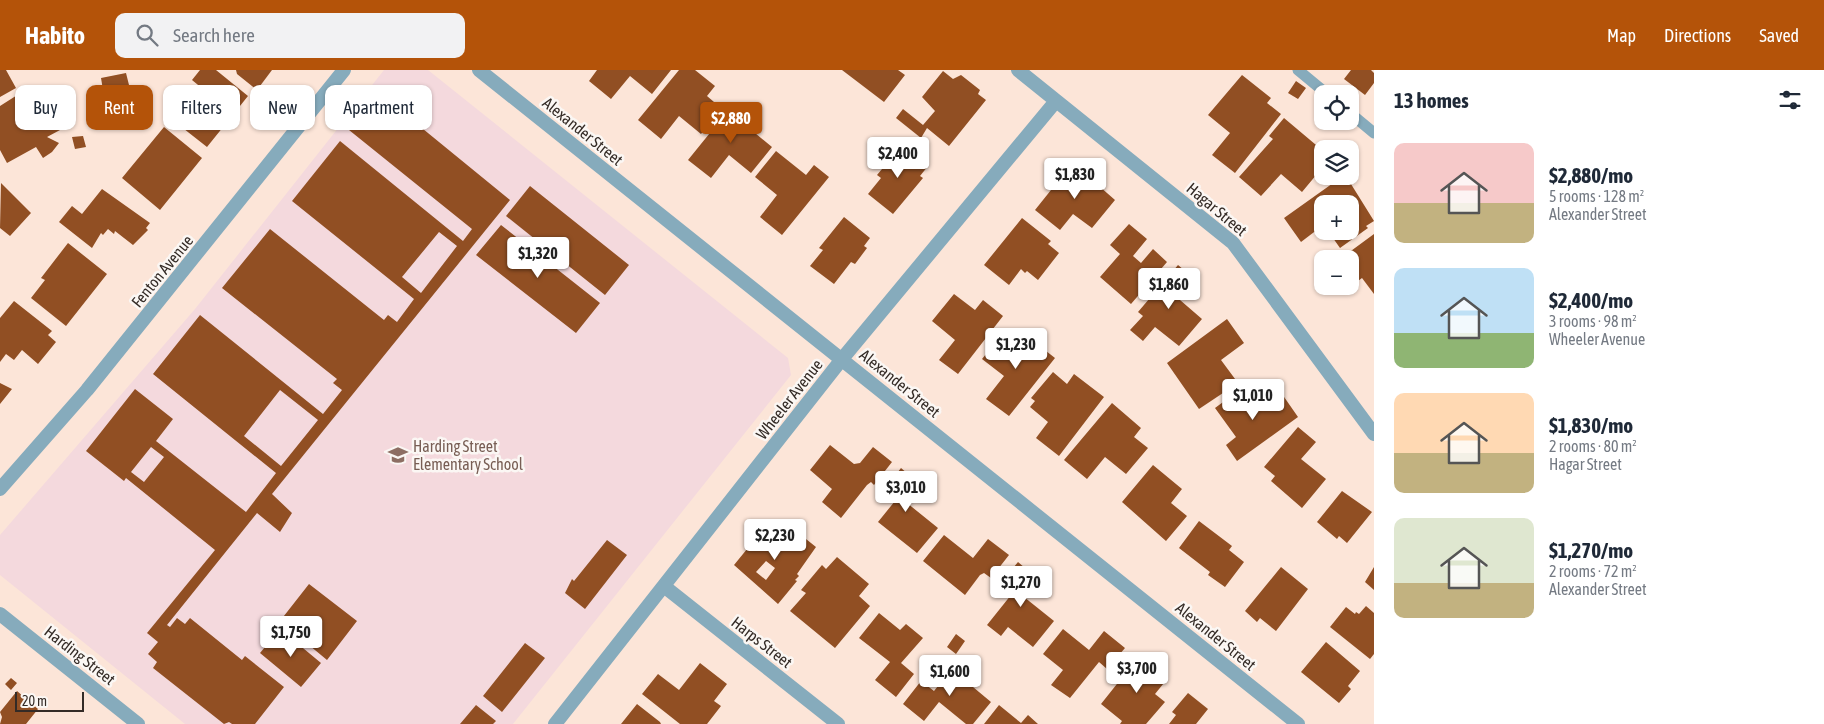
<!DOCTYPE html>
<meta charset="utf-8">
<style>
:root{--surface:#fff;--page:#f2f2f3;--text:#1f2937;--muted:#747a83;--accent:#b45309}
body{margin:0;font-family:"Asap Condensed",sans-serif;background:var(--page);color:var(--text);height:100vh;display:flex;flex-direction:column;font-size:19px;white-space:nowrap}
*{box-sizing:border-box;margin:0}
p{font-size:16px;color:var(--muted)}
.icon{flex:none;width:28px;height:28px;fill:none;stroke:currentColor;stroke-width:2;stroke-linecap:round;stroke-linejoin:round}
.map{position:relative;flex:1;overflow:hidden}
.details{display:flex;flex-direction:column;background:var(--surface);width:450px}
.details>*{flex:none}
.banner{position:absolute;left:15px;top:15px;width:475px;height:45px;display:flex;gap:10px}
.fabs{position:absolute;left:1314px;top:15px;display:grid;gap:10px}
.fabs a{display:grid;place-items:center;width:45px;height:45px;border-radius:10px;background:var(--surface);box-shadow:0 1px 4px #0004;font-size:25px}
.scale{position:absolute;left:15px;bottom:12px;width:69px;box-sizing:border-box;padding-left:5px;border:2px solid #342b26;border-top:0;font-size:14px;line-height:18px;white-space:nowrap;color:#342b26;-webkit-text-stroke:4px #fbf7f4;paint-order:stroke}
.price{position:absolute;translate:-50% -42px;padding:0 11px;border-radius:5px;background:#fff;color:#222;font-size:16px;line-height:32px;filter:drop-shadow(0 1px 2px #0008)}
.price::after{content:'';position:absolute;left:50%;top:30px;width:15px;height:11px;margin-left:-8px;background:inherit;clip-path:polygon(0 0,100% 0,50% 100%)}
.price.active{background:var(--accent);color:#fff}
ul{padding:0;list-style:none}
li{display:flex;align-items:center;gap:15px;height:125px;padding:0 20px}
li span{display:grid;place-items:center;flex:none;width:140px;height:100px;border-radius:10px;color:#555}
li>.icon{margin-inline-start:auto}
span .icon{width:60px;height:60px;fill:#fffc;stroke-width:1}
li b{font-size:21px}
h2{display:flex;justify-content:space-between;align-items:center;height:60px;padding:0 20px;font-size:21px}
.pill{padding:0 18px;border-radius:10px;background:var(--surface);box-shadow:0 1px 4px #0004;font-size:18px;line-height:45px}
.pill.active{background:var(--accent);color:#fff}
header{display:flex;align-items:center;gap:30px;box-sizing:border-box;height:70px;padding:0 25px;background:var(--accent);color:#fff}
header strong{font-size:24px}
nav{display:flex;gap:28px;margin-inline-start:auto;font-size:18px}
.search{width:350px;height:45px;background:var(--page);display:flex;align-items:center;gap:12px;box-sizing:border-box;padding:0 18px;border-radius:10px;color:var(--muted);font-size:19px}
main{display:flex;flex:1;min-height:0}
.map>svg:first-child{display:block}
</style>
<header>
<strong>Habito</strong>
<div class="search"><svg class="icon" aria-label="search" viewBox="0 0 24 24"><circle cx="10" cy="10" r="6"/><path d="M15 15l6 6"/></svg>Search here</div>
<nav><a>Map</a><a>Directions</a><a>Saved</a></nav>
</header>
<main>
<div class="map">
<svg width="1374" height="654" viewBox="0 0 1374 654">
<rect width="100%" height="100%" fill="#fce5d8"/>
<!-- education -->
<path fill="#f4d9dd" d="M384,0H428L788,288L791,305L513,654H185L0,505V465L195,239Z"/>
<!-- building -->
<path fill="#914f23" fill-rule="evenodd" d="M0,0H6L16,18L0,27Z
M200,0H216L248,26L207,77L165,44L183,22L200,35L209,24L192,10Z
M236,0H272L257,20L237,4Z
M597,0H671L652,24L630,6L611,29L589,11Z
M679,0H695L715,16L707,26L721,38L701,64L679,46L661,69L638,50Z
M842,0H898L905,5L884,32Z
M1351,0H1371L1374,3V13L1365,25L1344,9Z
M943,1L953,9L961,5L980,20L978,24L986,30L949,76L927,58L921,68L896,48L903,39L923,55L935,41L922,27Z
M126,3L132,27L105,32L101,8Z
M1242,5L1271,28L1267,33L1281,44L1235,103L1212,85L1230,63L1208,45Z
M1296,11L1306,18L1298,29L1288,23Z
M22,22L39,52L52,45L60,60L47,67L59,73L52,82L43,88L36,77L7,93L0,80V36Z
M379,23L510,130L272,424L292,443L280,462L257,443L167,555L170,557L177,548L185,554L190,548L242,590L245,586L284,617L255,654H232L229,652L224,654L153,598L157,592L148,584L158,572L147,563L215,480L126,408L124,411L86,381L135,319L173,349L156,371L246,442L276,403L153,304L200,245L323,344L342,320L333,313L337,309L222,218L270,159L384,250L388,245L397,252L414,229L292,131L340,71L463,171L472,159L349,60ZM439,162L457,176L421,223L402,207ZM280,320L318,350L281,396L244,366ZM151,377L164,387L144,412L131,402Z
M735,32L751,44L743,53L772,77L751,103L729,85L711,108L688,90Z
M1284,48L1322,80V98L1302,122L1281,104L1261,126L1239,107L1273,69L1269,66Z
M164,57L202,88L160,140L122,108Z
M83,66L86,77L75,79L72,67Z
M1347,71L1354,79L1350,83V79H1339Z
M902,75L928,96L920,106L923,108L893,144L868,124L881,108L877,105Z
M776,81L806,105L814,95L829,107L782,165L760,147L777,125L755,107Z
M1075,95L1115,130L1092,158L1073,144L1060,160L1035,140L1063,105L1065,107Z
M1343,106H1346L1374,151L1366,156L1368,158L1340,178L1328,161H1350V134H1322V156L1301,172L1284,148Z
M1,113L31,143L10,166L0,158Z
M530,116L629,195L605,225L506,146Z
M102,119L150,153L146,158L148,160L133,175L115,161L114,164L108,159L103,165L101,163L92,178L59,152L72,136L82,144Z
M844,147L870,168L864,176L867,178L855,194L851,192L834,214L810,196L823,180L819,178Z
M1022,148L1051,171L1048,174L1059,183L1038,210L1027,201L1025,203L1021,199L1009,215L984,195Z
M1129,154L1147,169L1133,186L1141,193L1153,179L1167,192L1131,234L1100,207L1120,184L1110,175Z
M501,155L600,233L576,263L476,185Z
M1374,164V224L1362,208L1339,225L1333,216H1350V189H1340Z
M68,173L107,204L66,256L31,228L45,210L41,208Z
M1178,195L1196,210L1180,230L1202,249L1179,276L1155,257L1143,271L1130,260L1143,246L1138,242Z
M954,224L975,240L983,230L1003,246L958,304L939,290L955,270L932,251Z
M14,231L52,261L48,265L56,272L38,294L22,280L14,290L6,284L0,292V248Z
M1227,249L1244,273L1221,290L1238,313L1199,339L1167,293Z
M1003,263L1015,272L1023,263L1055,288L1009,346L986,329L1004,306L982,289Z
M1053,302L1067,314L1074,304L1104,327L1059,386L1036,368L1048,352L1030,337L1035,331L1031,328Z
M0,313L12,319L0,334Z
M1242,318L1258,341L1282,324L1298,347L1237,391L1226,375L1236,367L1215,338Z
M1112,333L1141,358L1134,367L1148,378L1126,404L1105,387L1087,409L1064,390Z
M1298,357L1316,372L1301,389L1326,409L1302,438L1271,411L1275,406L1264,397Z
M830,375L854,394L860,393L873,377L892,392L874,415L871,412L867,415L841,448L822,432L832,419L810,400Z
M1153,395L1182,419L1171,433L1187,446L1166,471L1122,432Z
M901,398L921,415L907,433L938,458L917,483L878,452L895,431L883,421Z
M1342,421L1372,442L1347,473L1339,466L1337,469L1317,452Z
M770,451L795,471L801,465L816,477L797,504L799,506L795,510L797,511L778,534L734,495ZM766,491L775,498L766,510L756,502Z
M1199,451L1232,476L1229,480L1244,492L1225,517L1208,505L1210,502L1179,478Z
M944,465L973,488L988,469L1009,485L991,508L984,503L980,505L965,525L923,491Z
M607,470L627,485L585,539L565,523L572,509L574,511Z
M837,487L869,514L859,526L870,536L835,578L790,541L806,523L801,520L822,495L826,499Z
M1018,492L1039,510L1024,527L1054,551L1033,577L1008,557L1001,566L987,555L1011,525L999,515Z
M1281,497L1308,519L1276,561L1260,548L1257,552L1245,541Z
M1374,497V520L1365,512Z
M309,514L357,551L327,590L280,551Z
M1366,536L1374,543V584L1370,589L1330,557L1346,537L1355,544L1356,542L1359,544Z
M879,543L900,560L906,554L923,568L901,593L914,604L896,627L875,610L890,592L859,568Z
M280,559L321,593L301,617L260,583Z
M1063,559L1089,580L1104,561L1125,578L1107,599L1099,592L1070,628L1051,615L1063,600L1043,584Z
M956,564L965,571L956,584L947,577Z
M1326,572L1360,601L1348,616L1351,619L1339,633L1301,602Z
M525,573L545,588L502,642L483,626Z
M1140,585L1168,608L1155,624L1165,632L1146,654H1120L1122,651L1101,634Z
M957,592L972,605L967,612L991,632L973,654H966L939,632L924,651L903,634L921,611L934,621Z
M700,593L727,614L714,631L721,636L707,654H680L642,624L658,604L679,620Z
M11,608L17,613L11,620L5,614Z
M17,621L38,639L26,654H0L2,647L0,642Z
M1188,623L1208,639L1196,654H1169L1176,645L1172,642Z
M637,634L660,652L661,654H621Z
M476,635L496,651L493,654H460Z
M999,635L1021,653L1028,645L1038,654H984Z"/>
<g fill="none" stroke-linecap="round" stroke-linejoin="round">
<!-- service -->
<path stroke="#86abbc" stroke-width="11" d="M1298,0L1327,24
M1350,43L1374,63"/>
<!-- minor -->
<path stroke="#86abbc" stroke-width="14" d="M479,0L1298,654
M1018,0L1233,173L1374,364
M0,419L87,320L344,0
M665,517L838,654
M0,544L138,654
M555,654L842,289L1056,31"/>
</g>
<!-- icons -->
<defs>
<symbol id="school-bare" viewBox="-9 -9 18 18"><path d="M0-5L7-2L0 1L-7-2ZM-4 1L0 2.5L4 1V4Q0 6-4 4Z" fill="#8d6e63" stroke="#fbf7f4" stroke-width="2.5" paint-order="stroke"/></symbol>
</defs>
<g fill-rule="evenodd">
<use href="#school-bare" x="384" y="371" width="28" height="28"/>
</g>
<g text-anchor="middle" stroke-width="5" stroke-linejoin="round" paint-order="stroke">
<!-- street labels -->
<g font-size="16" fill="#342b26" stroke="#fbf7f4">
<text transform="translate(583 61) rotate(39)" y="6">Alexander Street</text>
<text transform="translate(1217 139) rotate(40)" y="6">Hagar Street</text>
<text transform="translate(162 201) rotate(-51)" y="6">Fenton Avenue</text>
<text transform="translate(900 313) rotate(39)" y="6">Alexander Street</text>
<text transform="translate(789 329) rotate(-52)" y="6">Wheeler Avenue</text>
<text transform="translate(1216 566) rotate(39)" y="6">Alexander Street</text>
<text transform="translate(762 572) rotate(38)" y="6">Harps Street</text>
<text transform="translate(80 585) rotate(38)" y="6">Harding Street</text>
</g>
<!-- education labels -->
<g font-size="16" fill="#785e54" stroke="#fbf7f4" text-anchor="start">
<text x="413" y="382">Harding Street<tspan x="413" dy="18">Elementary School</tspan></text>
</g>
</g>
</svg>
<div class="fabs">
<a><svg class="icon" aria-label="locate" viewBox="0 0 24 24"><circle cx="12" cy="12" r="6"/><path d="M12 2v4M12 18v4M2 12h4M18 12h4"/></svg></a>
<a><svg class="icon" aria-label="layers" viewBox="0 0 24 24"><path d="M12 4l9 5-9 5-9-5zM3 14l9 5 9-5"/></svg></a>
<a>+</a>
<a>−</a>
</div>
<div class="scale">20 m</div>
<b class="price active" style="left:731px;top:74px">$2,880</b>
<b class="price" style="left:898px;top:109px">$2,400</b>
<b class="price" style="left:1075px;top:130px">$1,830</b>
<b class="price" style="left:538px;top:209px">$1,320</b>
<b class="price" style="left:1169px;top:240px">$1,860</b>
<b class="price" style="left:1016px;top:300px">$1,230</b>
<b class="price" style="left:1253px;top:351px">$1,010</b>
<b class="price" style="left:906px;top:443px">$3,010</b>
<b class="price" style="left:775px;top:491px">$2,230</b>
<b class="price" style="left:1021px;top:538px">$1,270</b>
<b class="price" style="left:291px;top:588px">$1,750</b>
<b class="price" style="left:1137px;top:624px">$3,700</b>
<b class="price" style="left:950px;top:627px">$1,600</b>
<div class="banner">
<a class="pill">Buy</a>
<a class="pill active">Rent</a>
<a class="pill">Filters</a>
<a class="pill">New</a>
<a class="pill">Apartment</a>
</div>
</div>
<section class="details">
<h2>13 homes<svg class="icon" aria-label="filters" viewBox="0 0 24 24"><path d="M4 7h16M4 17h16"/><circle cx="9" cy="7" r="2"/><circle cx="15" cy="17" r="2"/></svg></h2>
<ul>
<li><span style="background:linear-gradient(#f6c9c9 60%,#c2b280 0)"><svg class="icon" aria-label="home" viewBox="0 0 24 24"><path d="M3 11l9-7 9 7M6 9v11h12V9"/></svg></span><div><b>$2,880/mo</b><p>5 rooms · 128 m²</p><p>Alexander Street</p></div></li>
<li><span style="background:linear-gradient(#bfe0f5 65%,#8fb573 0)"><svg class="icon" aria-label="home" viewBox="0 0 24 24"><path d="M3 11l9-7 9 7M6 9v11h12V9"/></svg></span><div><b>$2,400/mo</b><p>3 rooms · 98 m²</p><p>Wheeler Avenue</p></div></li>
<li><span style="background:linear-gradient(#ffd9b3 60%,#c2b280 0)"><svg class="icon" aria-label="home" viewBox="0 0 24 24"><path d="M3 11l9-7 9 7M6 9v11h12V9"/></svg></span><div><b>$1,830/mo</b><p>2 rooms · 80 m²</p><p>Hagar Street</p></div></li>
<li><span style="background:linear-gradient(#dfe7d0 65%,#c2b280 0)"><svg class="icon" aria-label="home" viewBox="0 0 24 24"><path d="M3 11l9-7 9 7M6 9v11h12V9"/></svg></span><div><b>$1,270/mo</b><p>2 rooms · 72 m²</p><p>Alexander Street</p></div></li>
</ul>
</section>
</main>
